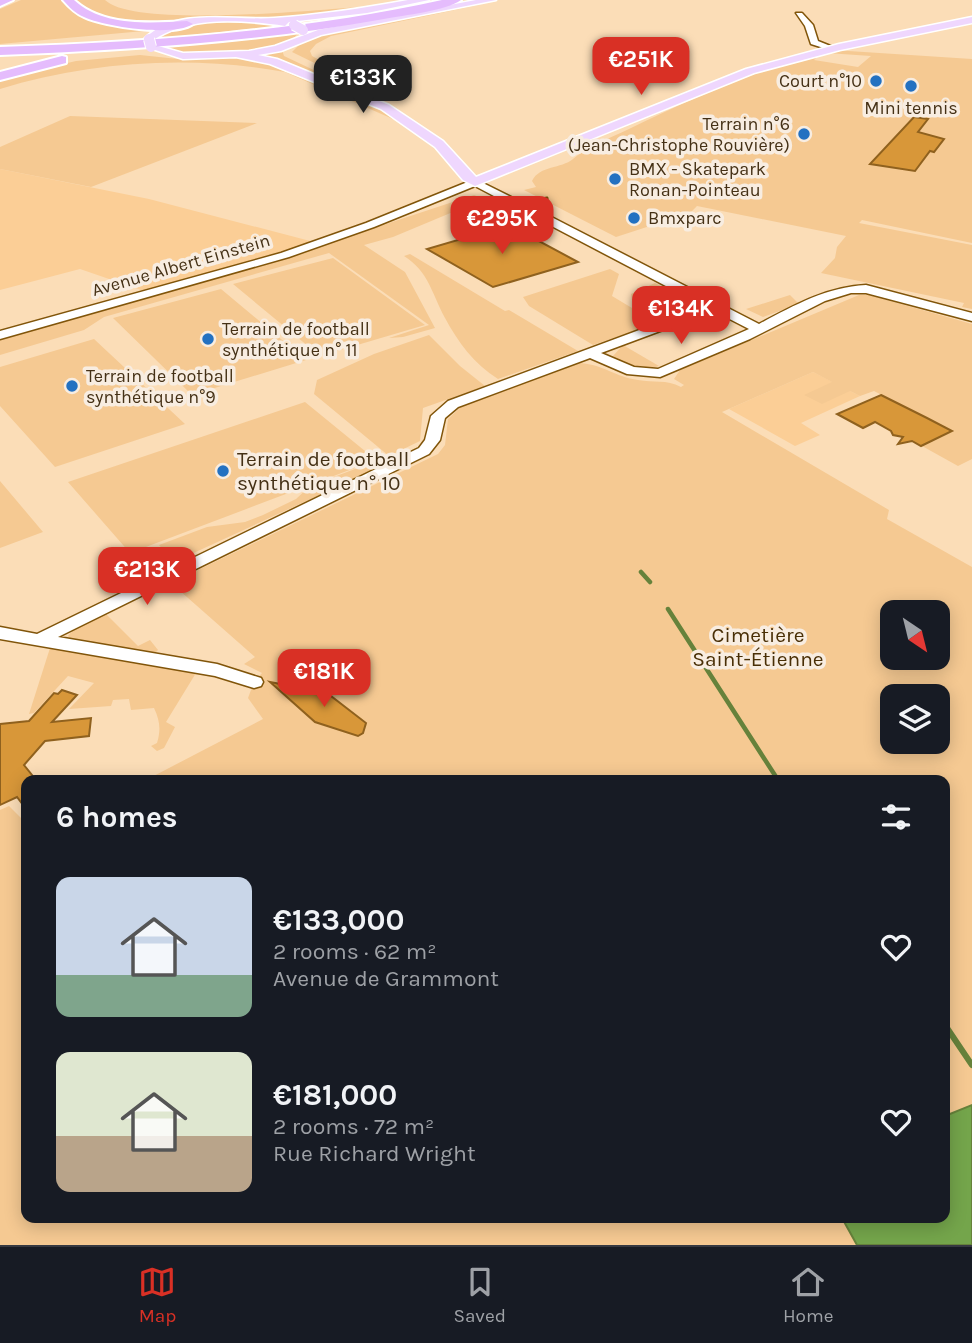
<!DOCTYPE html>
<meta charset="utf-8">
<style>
:root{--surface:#171b24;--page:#20242c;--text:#f1f3f6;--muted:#9ea1a6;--line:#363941;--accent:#d93025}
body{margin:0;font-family:Karla,sans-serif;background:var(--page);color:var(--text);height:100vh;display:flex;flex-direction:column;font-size:26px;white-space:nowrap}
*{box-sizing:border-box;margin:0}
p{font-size:23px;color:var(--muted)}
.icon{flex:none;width:38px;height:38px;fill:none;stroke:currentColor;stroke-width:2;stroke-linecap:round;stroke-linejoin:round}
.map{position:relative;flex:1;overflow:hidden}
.side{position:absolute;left:21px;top:775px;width:929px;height:448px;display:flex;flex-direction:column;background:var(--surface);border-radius:14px;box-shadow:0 4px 18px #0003}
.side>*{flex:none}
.needle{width:46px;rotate:145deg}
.tools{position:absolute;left:880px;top:600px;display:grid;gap:14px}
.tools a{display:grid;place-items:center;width:70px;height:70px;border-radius:14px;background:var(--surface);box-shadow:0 4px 18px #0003;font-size:35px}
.price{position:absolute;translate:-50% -60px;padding:0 16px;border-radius:14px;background:var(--accent);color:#fff;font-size:23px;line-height:46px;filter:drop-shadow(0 2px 4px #0008)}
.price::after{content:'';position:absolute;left:50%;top:42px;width:21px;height:16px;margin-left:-10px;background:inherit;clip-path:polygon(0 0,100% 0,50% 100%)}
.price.selected{background:#222;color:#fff}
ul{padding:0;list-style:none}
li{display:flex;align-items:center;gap:21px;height:175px;padding:0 35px}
li span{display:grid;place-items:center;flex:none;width:196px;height:140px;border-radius:14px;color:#555}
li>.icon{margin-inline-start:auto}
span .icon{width:84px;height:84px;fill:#fffc;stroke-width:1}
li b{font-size:30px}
h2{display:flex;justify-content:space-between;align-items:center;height:84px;padding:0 35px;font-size:30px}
.tab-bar{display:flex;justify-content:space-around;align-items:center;height:98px;border-top:2px solid var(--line);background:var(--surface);font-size:19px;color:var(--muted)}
.tab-bar a{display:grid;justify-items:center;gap:4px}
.tab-bar .selected{color:var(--accent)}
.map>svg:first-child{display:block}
</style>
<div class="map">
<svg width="972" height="1245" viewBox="0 0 972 1245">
<rect width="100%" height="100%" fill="#fbddb7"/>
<!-- built -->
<path fill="#fbce96" d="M0,169L149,199L314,242L144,291L80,269L0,290Z
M813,372L860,396L801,423L820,435L795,446L729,409Z"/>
<!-- green -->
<path fill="#f5c992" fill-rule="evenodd" d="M21,0H62L78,13L155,30L0,44V9Z
M74,0H105C134,29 326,9 373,6C343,11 312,17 282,19C265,20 247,17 229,18C194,20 96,35 74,0Z
M483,4L331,36L316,44L310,51L312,56L342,72L335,73L292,52L300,44L316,36Z
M238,21L288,25L154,39C180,24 209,22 238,21Z
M298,32C292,54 203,56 182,54C173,52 163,48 155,45Z
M282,50L284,56L390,106L416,123L397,112L253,55Z
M833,50L972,59V243L862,220L859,223L972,245V309L962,307L964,303L821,273L835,258L837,247L846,236L697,206L690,213L616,237L524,190L536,187L532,181C540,165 561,169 573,159C590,144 609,139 629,129C688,100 749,73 813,55L816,58L814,60L858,67L871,56L827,53Z
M140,55L178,59L247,58L271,64L390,113L409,126L285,72C192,55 90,61 0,89V79L76,61Z
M70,116L257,123L91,187L0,169V147Z
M474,195L484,199L393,237L364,245L405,272L435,328L403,337L389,338L429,325L329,253L104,317L84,330L0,355V339L286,257Z
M410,254L505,311L509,310L578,351L498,379C474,364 458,342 445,318C431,292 429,272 404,256Z
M333,258L425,325L320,356L233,284Z
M610,269L619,274L612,296L657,323L593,345L529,306L523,297Z
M655,283L700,307L666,318L632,300L631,294Z
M221,289L306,360L192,395L113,318Z
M790,295L799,304L763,317L746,309Z
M859,295H869L972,324V459L958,466L922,446L951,431L874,391L860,396L850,391L822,404L804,395L832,382L813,372L722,412L889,510L887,519L972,567V1245H0V810L9,806L26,823V1218H945V780H146L263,719L248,698L254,682L262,673L244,664L255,657L171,583L438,454L445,445L448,419L461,407L580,363C605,365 615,377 638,380C654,383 666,379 681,387L684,385L674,379L680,370ZM892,612H938V658H892ZM892,696H938V742H892Z
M429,335L460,366L485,386L423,408L420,441L389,456L314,394L317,380L374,354Z
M94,339L185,424L55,467L0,406V367Z
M623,345L659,366C644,371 625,370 613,356Z
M305,402L376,460L130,553L68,482Z
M376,461L382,466L174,562L159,545L207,527L245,522L263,515L296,499L310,486Z
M0,481L43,532L0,548Z
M105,613L138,646L150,640L158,650L153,655L72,641L68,636L74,629Z
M50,648L196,673L166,722L175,727L164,748L157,751L151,746L157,743C161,730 160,721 154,708L131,710L129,699L113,700L111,706L69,709L94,683L68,676L34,713L29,714Z"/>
<!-- water -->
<path fill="#74a54b" stroke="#66823b" stroke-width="2" d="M972,1105V1245H857L842,1218H945V1116Z"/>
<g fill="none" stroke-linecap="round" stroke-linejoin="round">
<!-- stream-far1 -->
<path stroke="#66823b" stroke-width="4.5" d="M641,572L650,582
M668,609L778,780"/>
<!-- stream -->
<path stroke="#66823b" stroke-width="6" d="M945,1025L972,1065"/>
</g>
<!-- building -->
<path fill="#d89739" stroke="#8f611e" stroke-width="2" d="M914,117L928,119L918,132L944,139L934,152L930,151L915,171L870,164Z
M509,225L578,262L493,287L427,249Z
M881,395L927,418L952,431L921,446L912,441L898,444L903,437L893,435L891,431L875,422L863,428L837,414Z
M270,682L327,693L366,723L363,733L358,736L315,722Z
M62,690L77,695L52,722L91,718L89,736L45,741L24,765L36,780H26V809L17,797L0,805V724L29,721L54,693L58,694Z"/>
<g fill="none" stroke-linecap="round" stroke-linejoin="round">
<defs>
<path id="minor" d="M796,13H802L813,25L818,41L833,47V51L811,44L805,26Z
M475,179L523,203L547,198V202L532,207L759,324C793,306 826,287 866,285L972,313V321L866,293H851L825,301L750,339L660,377L627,374L590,358L458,407L445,418L440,440L429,454L58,637L217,664L261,678L263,682L261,686L254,688L215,676L0,639V627L37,634L419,448L425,440L431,416L448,401L704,306L521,210L510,211L509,209L513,206L475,186L374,227L289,257L0,339V331L281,253L366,223ZM714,311L749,329L658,369L634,367L601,353Z"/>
<path id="major" d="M408,0H429L367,13L289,22L285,26C243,20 189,15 152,41L144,39C177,6 233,21 274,18C319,15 364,8 408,0Z
M476,0H496L321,35L281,51L258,55L277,59L389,105L443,141L476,177L746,69L839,44L972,17V23L840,50L754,73L475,186L463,180L435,147L381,109L270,64L236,57L183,59L146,47L151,44L183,53L249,51L275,46L318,30Z"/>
<path id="highway" d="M0,0H13L0,6Z
M63,0H74C103,27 151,23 187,21L193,24C174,37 105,27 84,17C75,13 69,7 63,0Z
M442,0H461C446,11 404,15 384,19C257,42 129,50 0,55V47C149,42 296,32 442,0Z
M62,56L66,57V63L0,80V72Z"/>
</defs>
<!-- minor casing -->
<use href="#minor" stroke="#81550a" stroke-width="3"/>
<!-- major casing -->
<use href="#major" stroke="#fff" stroke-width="3"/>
<!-- highway casing -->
<use href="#highway" stroke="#fff" stroke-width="4"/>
<!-- minor -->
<use href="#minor" fill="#fff" fill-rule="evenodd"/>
<!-- major -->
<use href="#major" fill="#efd7fe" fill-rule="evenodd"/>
<!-- highway -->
<use href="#highway" fill="#e5bcfd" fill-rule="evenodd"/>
<defs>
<path id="major-bridge" d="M294,25L303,30
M149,39L151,47"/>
</defs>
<!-- major-bridge casing -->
<use href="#major-bridge" stroke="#fff" stroke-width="12" stroke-linecap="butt"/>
<!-- major-bridge -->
<use href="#major-bridge" stroke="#efd7fe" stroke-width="10"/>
</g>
<!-- markers -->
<g fill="#2371c1" stroke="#f8ede1" stroke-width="2.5">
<circle cx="876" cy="81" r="7"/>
<circle cx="911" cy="86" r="7"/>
<circle cx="804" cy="134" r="7"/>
<circle cx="615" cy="179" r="7"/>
<circle cx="634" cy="218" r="7"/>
<circle cx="208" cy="339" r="7"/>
<circle cx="72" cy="386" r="7"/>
<circle cx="223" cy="471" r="7"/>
</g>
<g text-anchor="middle" stroke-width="7" stroke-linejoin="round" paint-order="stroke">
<!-- far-poi labels -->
<g font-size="18" fill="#453116" stroke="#f8ede1" text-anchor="start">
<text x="862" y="87" text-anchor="end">Court n°10</text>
<text x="911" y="114" text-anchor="middle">Mini tennis</text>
<text x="790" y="130" text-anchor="end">Terrain n°6<tspan x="790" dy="21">(Jean-Christophe Rouvière)</tspan></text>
<text x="629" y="175">BMX - Skatepark<tspan x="629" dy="21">Ronan-Pointeau</tspan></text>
<text x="648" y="224">Bmxparc</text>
<text x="222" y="335">Terrain de football<tspan x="222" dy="21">synthétique n° 11</tspan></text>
<text x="86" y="382">Terrain de football<tspan x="86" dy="21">synthétique n°9</tspan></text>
</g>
<!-- far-street labels -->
<g font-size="18" fill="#453116" stroke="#f8ede1">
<text transform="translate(181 265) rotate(-16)" y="6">Avenue Albert Einstein</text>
</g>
<!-- poi labels -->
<g font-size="21" fill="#453116" stroke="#f8ede1" text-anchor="start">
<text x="237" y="466">Terrain de football<tspan x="237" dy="24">synthétique n° 10</tspan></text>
</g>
<!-- park labels -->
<g font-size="21" fill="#492f06" stroke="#f8ede1">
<text x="758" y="642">Cimetière<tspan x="758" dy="24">Saint-Étienne</tspan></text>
</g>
</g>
</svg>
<div class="tools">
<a><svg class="needle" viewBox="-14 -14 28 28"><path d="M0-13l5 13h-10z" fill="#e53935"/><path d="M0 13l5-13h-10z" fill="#9ea1a6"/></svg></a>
<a><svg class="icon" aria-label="layers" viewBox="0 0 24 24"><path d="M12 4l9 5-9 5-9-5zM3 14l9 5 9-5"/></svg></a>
</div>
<b class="price" style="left:641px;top:97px">€251K</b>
<b class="price selected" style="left:363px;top:115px">€133K</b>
<b class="price" style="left:502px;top:256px">€295K</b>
<b class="price" style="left:681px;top:346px">€134K</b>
<b class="price" style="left:147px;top:607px">€213K</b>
<b class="price" style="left:324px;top:709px">€181K</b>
<section class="side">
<h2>6 homes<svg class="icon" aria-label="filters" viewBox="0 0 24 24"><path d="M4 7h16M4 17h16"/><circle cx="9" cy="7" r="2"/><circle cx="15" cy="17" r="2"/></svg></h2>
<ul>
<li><span style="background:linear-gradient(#c9d6e8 70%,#7fa58c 0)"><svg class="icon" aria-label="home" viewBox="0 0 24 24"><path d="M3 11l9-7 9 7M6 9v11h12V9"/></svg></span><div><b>€133,000</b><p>2 rooms · 62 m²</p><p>Avenue de Grammont</p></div><svg class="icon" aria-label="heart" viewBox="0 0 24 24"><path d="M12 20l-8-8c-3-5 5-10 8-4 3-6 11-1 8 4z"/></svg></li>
<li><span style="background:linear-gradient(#dfe7d0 60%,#b9a48a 0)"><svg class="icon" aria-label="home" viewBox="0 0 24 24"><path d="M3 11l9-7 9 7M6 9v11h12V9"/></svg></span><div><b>€181,000</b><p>2 rooms · 72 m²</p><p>Rue Richard Wright</p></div><svg class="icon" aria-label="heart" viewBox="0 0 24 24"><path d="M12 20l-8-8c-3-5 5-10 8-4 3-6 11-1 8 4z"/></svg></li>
</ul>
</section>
</div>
<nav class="tab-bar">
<a class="selected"><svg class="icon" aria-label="map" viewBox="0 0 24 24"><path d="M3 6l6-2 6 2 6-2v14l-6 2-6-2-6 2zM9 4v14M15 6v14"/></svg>Map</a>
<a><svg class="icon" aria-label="saved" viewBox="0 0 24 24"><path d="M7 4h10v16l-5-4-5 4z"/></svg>Saved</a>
<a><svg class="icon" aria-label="home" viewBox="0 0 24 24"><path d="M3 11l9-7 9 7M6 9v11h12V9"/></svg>Home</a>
</nav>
